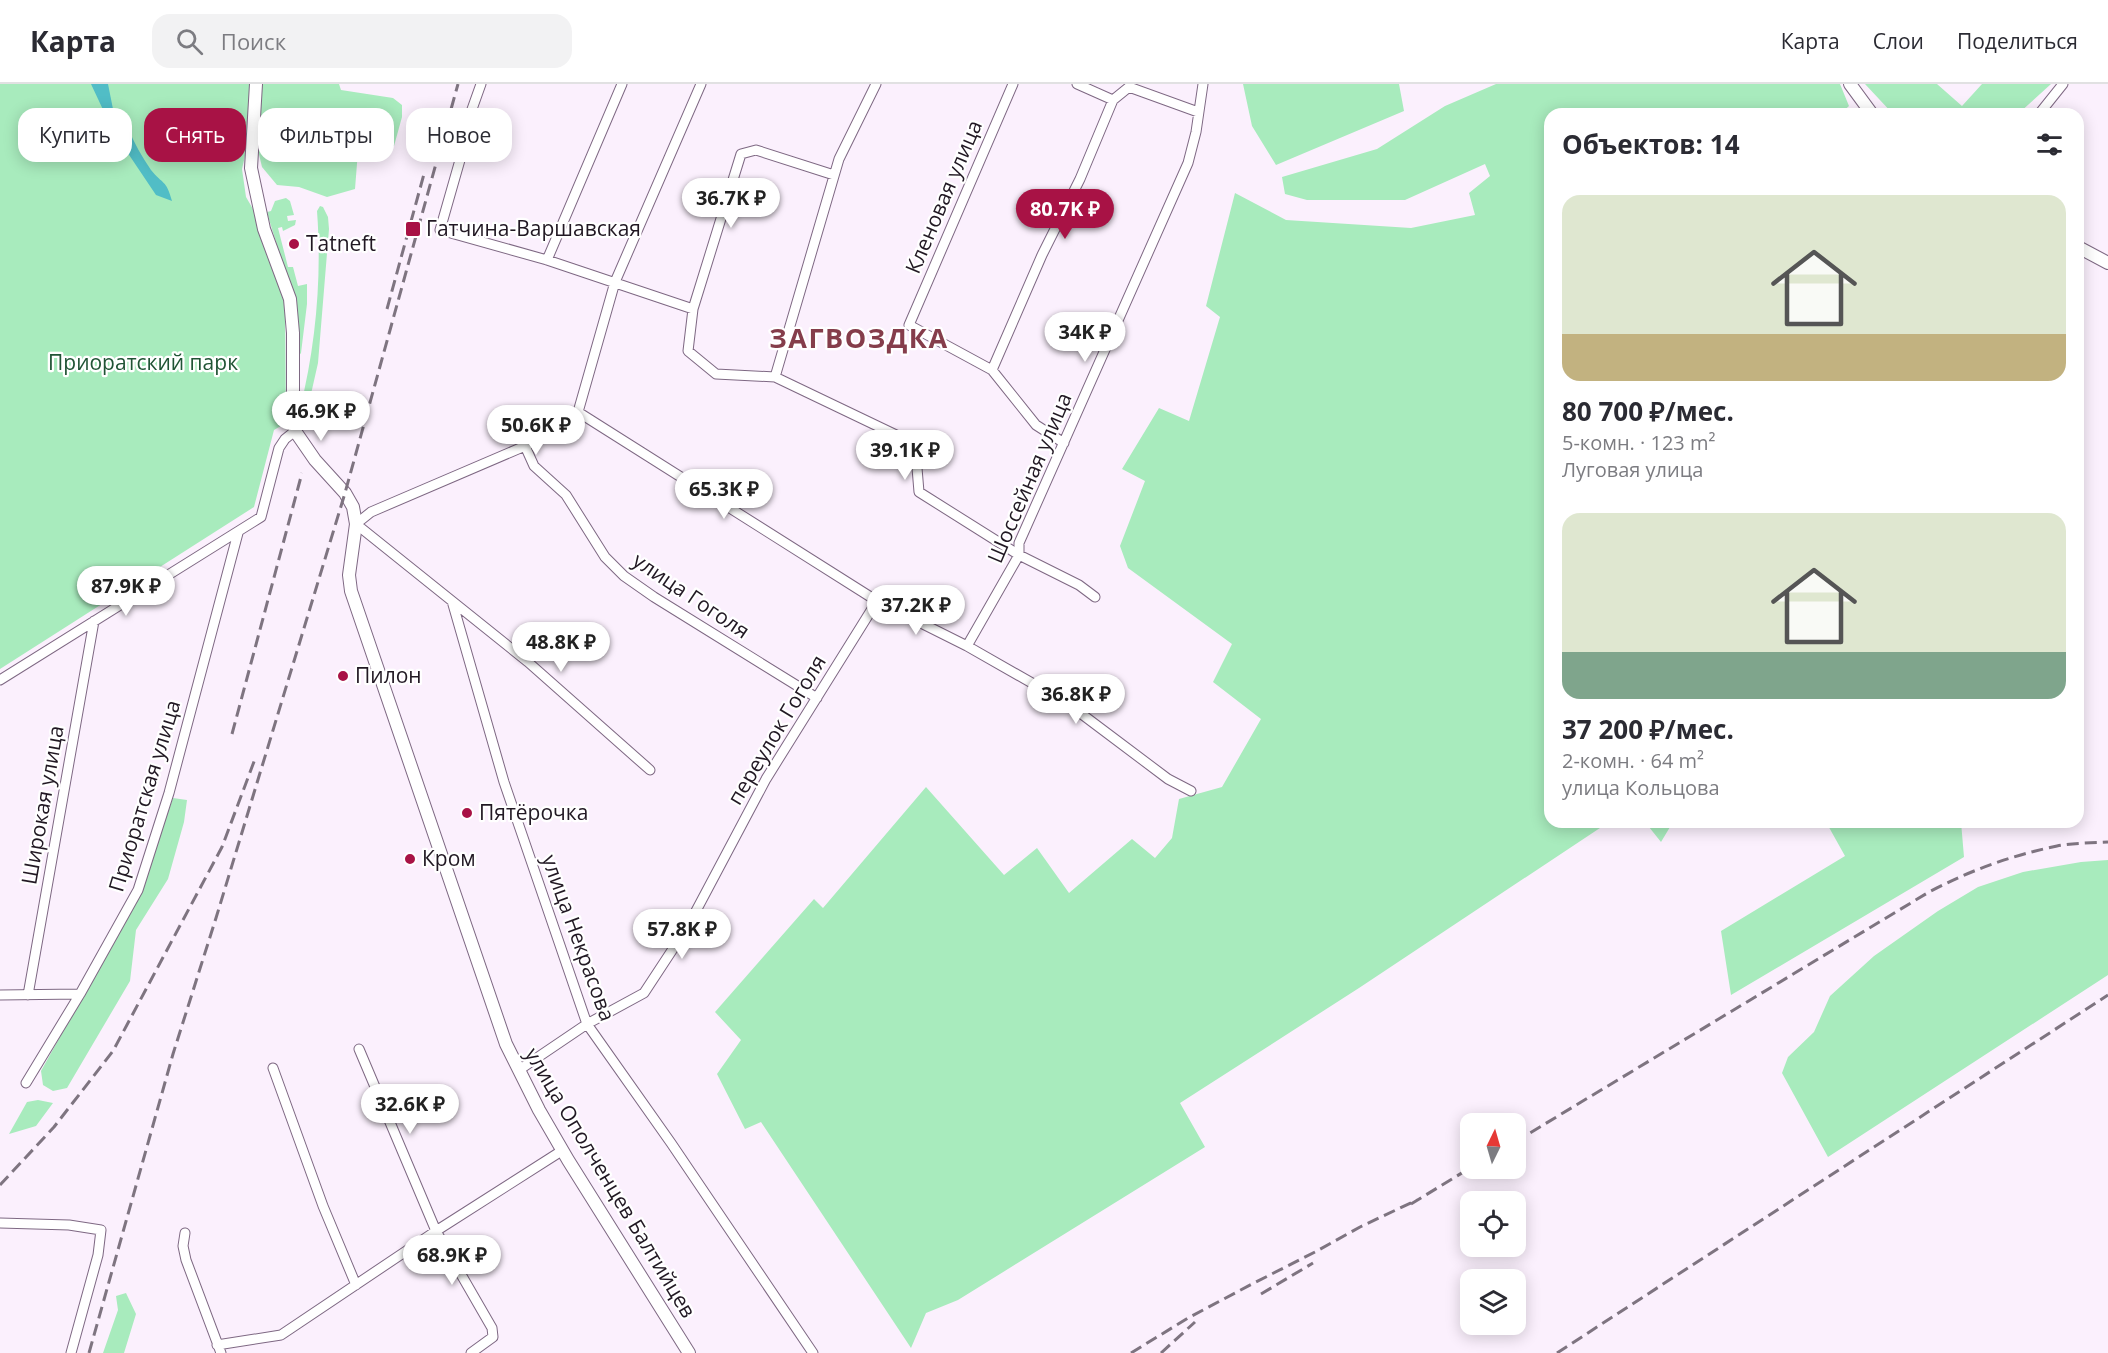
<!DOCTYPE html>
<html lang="ru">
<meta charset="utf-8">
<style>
:root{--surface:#fff;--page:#f2f2f3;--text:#2b2b33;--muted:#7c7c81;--line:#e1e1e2;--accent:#a81245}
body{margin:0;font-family:"Open Sans",sans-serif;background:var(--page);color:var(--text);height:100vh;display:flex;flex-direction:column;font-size:22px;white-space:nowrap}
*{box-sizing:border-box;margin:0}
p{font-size:20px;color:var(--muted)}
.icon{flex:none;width:33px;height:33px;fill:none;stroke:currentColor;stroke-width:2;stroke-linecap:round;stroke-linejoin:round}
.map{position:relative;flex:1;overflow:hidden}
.details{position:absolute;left:1544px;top:24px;width:540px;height:720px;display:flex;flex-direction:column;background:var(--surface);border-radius:18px;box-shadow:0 3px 15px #0003}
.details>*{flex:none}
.banner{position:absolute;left:18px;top:24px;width:570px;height:54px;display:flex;gap:12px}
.needle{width:39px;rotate:5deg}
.controls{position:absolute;left:1460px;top:1029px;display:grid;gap:12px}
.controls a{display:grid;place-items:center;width:66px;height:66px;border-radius:12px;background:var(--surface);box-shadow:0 3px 15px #0003;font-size:30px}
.price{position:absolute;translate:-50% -51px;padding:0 14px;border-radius:21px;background:#fff;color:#222;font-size:20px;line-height:39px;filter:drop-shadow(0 2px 3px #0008)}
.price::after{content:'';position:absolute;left:50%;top:36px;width:18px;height:14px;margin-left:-9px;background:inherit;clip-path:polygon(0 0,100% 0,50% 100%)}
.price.on{background:var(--accent);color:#fff}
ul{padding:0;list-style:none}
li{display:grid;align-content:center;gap:12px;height:318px;padding:0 18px}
li span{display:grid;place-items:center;height:186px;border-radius:18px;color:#555}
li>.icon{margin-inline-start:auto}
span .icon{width:108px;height:108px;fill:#fffc;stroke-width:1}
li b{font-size:26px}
h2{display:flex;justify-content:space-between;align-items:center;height:72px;padding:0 18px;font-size:26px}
.pill{padding:0 21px;border-radius:18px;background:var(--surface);box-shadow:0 3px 15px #0003;font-size:21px;line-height:54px}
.pill.on{background:var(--accent);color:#fff}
header{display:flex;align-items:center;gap:36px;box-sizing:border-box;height:84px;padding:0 30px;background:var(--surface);border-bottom:2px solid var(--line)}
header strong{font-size:28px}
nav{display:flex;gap:33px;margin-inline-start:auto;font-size:21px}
.search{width:420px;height:54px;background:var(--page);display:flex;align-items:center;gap:15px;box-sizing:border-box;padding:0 21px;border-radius:18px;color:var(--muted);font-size:22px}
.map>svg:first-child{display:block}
</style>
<header>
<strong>Карта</strong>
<div class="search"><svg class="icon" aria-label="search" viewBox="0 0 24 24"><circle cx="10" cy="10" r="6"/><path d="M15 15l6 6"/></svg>Поиск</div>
<nav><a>Карта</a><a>Слои</a><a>Поделиться</a></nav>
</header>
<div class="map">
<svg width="2108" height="1269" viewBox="0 0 2108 1269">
<rect width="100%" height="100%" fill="#fbf0fd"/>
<!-- green -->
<path fill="#a8ebbd" d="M0,0H251L249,54L242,85L246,113L257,132L285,219L286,339L274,346L254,423L0,585Z
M260,0H339L341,6L393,14L402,21V33L394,62L383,60L379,53L380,39L372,36L367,56L358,67L355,105L327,113L299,103L277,101L262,83L257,62Z
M1243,0H1399L1404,27L1276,81L1252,42Z
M1496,0H1840L1849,22L1840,30H1550V738H1609L1359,904L1180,1019L1205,1063L958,1216L926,1229L911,1264L761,1038L745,1045L717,990L741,956L715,928L814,815L823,824L926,703L1004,791L1037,764L1069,809L1132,755L1155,774L1172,754L1179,715L1222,703L1261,635L1213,598L1232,560L1128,484L1120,462L1145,397L1122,385L1159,324L1189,337L1220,233L1206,222L1235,109L1286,136L1411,144L1475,131L1469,109L1490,92L1485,80L1405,116H1307L1285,110L1282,93L1377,65L1445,22Z
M1865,0H1937L1962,22L1982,0H2051L2018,30H1893Z
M286,114L290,117L294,131L287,132L288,137L296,136L295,141L283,147L282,143L278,144L288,183H293L298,202L307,200V220L301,269L298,273L297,227L268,132L267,128L271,127L275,117Z
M320,122L323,123L328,133L329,145L318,279L311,310L300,325C316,261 322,192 317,127Z
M173,714L187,716L184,738L168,795L136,846L130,897L67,1004L53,1007L43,1001L41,987L141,807Z
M1645,738H1673L1661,758Z
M1826,738H1961L1964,773L1731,911L1721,847L1845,772Z
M2108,776V891L1828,1073L1782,989L1788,973L1814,948L1830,912L1874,872L1938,827L1978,803L2023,788L2081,778Z
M38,1016L53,1019L36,1042L9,1050L27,1018Z
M126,1209L136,1230L124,1269H103L118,1226L116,1212Z"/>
<!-- water -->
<path fill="#51bdc6" d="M91,0H108L116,40L128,44C134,59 142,73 151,86C163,101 166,95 172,117L156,111L113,47Z"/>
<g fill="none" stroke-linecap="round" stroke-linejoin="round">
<defs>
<path id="street" d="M481,0L471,28L464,62L440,146L547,176L693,225
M1013,0L909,241L992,286L1036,341L1064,359
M1077,0L1113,16
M2039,30L2063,0
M834,91L756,66L741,70L693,225L688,267L716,290L775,293L915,360L919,408L1019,471L1079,501L1095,513
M547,176L622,0
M992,286L1042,171L1080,95L1113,16L1129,3L1198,28
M775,293L839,75L876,0
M578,328L615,198L701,0
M525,362L534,382L566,411L605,473L624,492L654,513L817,614
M452,517L528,578L650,686
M967,562L1019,471V459L1188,79L1196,48L1203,0
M0,596L261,433L279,364L285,355L295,347
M0,911L80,910
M28,911L94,537
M359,965L436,1147L492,1244L493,1253L471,1269
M273,984L323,1122L356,1201
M519,986L587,940L644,909L688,842L766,695L877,517
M26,999L80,910L138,806L169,709L238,449
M0,1139L69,1141L101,1146L98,1171L71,1269
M185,1149L183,1162L186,1176L221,1269
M217,1261L281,1251L436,1147L563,1066
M813,1269L671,1059L587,940L504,698L452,517L356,440L371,428L525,362L569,337L578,328L877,517L967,562L1067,619L1168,695L1191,707"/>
<path id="secondary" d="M256,0L251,84L264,145L290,215L293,249V319L295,347L315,376L345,409L353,423L356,440L349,491L351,507L506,960L539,1026L568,1076L689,1269
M1850,0L1872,30
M2078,163L2108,179"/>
</defs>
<!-- street casing -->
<use href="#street" stroke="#7e6883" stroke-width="11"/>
<!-- secondary casing -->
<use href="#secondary" stroke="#7e6883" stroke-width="14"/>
<!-- street -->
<use href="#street" stroke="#fff" stroke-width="9"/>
<!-- secondary -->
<use href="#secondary" stroke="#fff" stroke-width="12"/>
<!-- rail -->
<path stroke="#7e7480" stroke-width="3" stroke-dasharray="12 6" stroke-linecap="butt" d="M387,225L424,90
M232,650L302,389
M1515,1058L1929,808C1971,786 2010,772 2057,762C2073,759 2091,759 2108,758
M0,1101L54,1043L113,967L222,763L255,675
M1411,1120L1470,1084
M1261,1210L1313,1179
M89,1269L173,970L216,834L345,409L458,0
M1131,1269L1188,1234L1252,1200L1315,1168L1360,1143L1417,1116
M1161,1269L1195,1238
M1557,1269L2108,911"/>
</g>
<!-- markers -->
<g fill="#a81245" stroke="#fff" stroke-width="2">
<rect x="405" y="137" width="16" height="16" rx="3"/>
<circle cx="294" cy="160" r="6"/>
<circle cx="343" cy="592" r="6"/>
<circle cx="467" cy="729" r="6"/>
<circle cx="410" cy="775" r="6"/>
</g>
<g text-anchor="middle" stroke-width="4.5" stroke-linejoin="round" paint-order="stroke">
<!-- street labels -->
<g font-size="21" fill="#211823" stroke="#fff">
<text transform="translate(944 113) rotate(-67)" y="7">Кленовая улица</text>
<text transform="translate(1030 394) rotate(-67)" y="7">Шоссейная улица</text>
<text transform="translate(691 512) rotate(34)" y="7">улица Гоголя</text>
<text transform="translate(777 646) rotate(-59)" y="7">переулок Гоголя</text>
<text transform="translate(145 712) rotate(-73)" y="7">Приоратская улица</text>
<text transform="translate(43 721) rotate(-80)" y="7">Широкая улица</text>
<text transform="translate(578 854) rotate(70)" y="7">улица Некрасова</text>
<text transform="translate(610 1099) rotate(59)" y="7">улица Ополченцев Балтийцев</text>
</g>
<!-- poi labels -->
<g font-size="21" fill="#211823" stroke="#fff" text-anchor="start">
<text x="426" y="152">Гатчина-Варшавская</text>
<text x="306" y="167">Tatneft</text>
<text x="355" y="599">Пилон</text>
<text x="479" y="736">Пятёрочка</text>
<text x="422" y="782">Кром</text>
</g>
<!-- park labels -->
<g font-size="21" fill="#205435" stroke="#fff">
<text x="143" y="286">Приоратский парк</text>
</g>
<!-- district labels -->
<g font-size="27" font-weight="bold" letter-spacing="1.5" fill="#853d4b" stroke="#fff">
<text x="859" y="264">ЗАГВОЗДКА</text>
</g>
</g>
</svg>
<div class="controls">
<a><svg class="needle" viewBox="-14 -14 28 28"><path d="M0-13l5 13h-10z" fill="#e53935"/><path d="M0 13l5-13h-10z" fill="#7c7c81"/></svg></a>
<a><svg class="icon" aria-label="locate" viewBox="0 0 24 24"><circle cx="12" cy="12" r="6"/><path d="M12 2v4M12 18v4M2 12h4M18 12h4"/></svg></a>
<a><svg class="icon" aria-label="layers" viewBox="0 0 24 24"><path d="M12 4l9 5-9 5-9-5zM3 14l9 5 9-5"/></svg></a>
</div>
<b class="price" style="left:731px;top:145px">36.7K ₽</b>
<b class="price on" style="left:1065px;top:156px">80.7K ₽</b>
<b class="price" style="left:1085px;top:279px">34K ₽</b>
<b class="price" style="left:321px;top:358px">46.9K ₽</b>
<b class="price" style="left:536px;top:372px">50.6K ₽</b>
<b class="price" style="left:905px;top:397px">39.1K ₽</b>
<b class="price" style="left:724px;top:436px">65.3K ₽</b>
<b class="price" style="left:126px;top:533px">87.9K ₽</b>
<b class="price" style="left:916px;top:552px">37.2K ₽</b>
<b class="price" style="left:561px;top:589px">48.8K ₽</b>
<b class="price" style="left:1076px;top:641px">36.8K ₽</b>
<b class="price" style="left:682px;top:876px">57.8K ₽</b>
<b class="price" style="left:410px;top:1051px">32.6K ₽</b>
<b class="price" style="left:452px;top:1202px">68.9K ₽</b>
<div class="banner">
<a class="pill">Купить</a>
<a class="pill on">Снять</a>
<a class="pill">Фильтры</a>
<a class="pill">Новое</a>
</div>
<section class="details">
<h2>Объектов: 14<svg class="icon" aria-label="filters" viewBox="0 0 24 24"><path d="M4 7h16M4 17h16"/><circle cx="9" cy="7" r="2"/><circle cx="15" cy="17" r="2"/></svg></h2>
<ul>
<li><span style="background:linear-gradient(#dfe7d0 75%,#c2b280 0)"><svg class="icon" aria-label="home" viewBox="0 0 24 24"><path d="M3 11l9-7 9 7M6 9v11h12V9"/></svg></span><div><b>80 700 ₽/мес.</b><p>5-комн. · 123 m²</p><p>Луговая улица</p></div></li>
<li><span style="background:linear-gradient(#dfe7d0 75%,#7fa58c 0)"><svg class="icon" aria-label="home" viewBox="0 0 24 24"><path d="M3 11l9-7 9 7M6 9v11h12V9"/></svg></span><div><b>37 200 ₽/мес.</b><p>2-комн. · 64 m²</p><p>улица Кольцова</p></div></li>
</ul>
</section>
</div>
